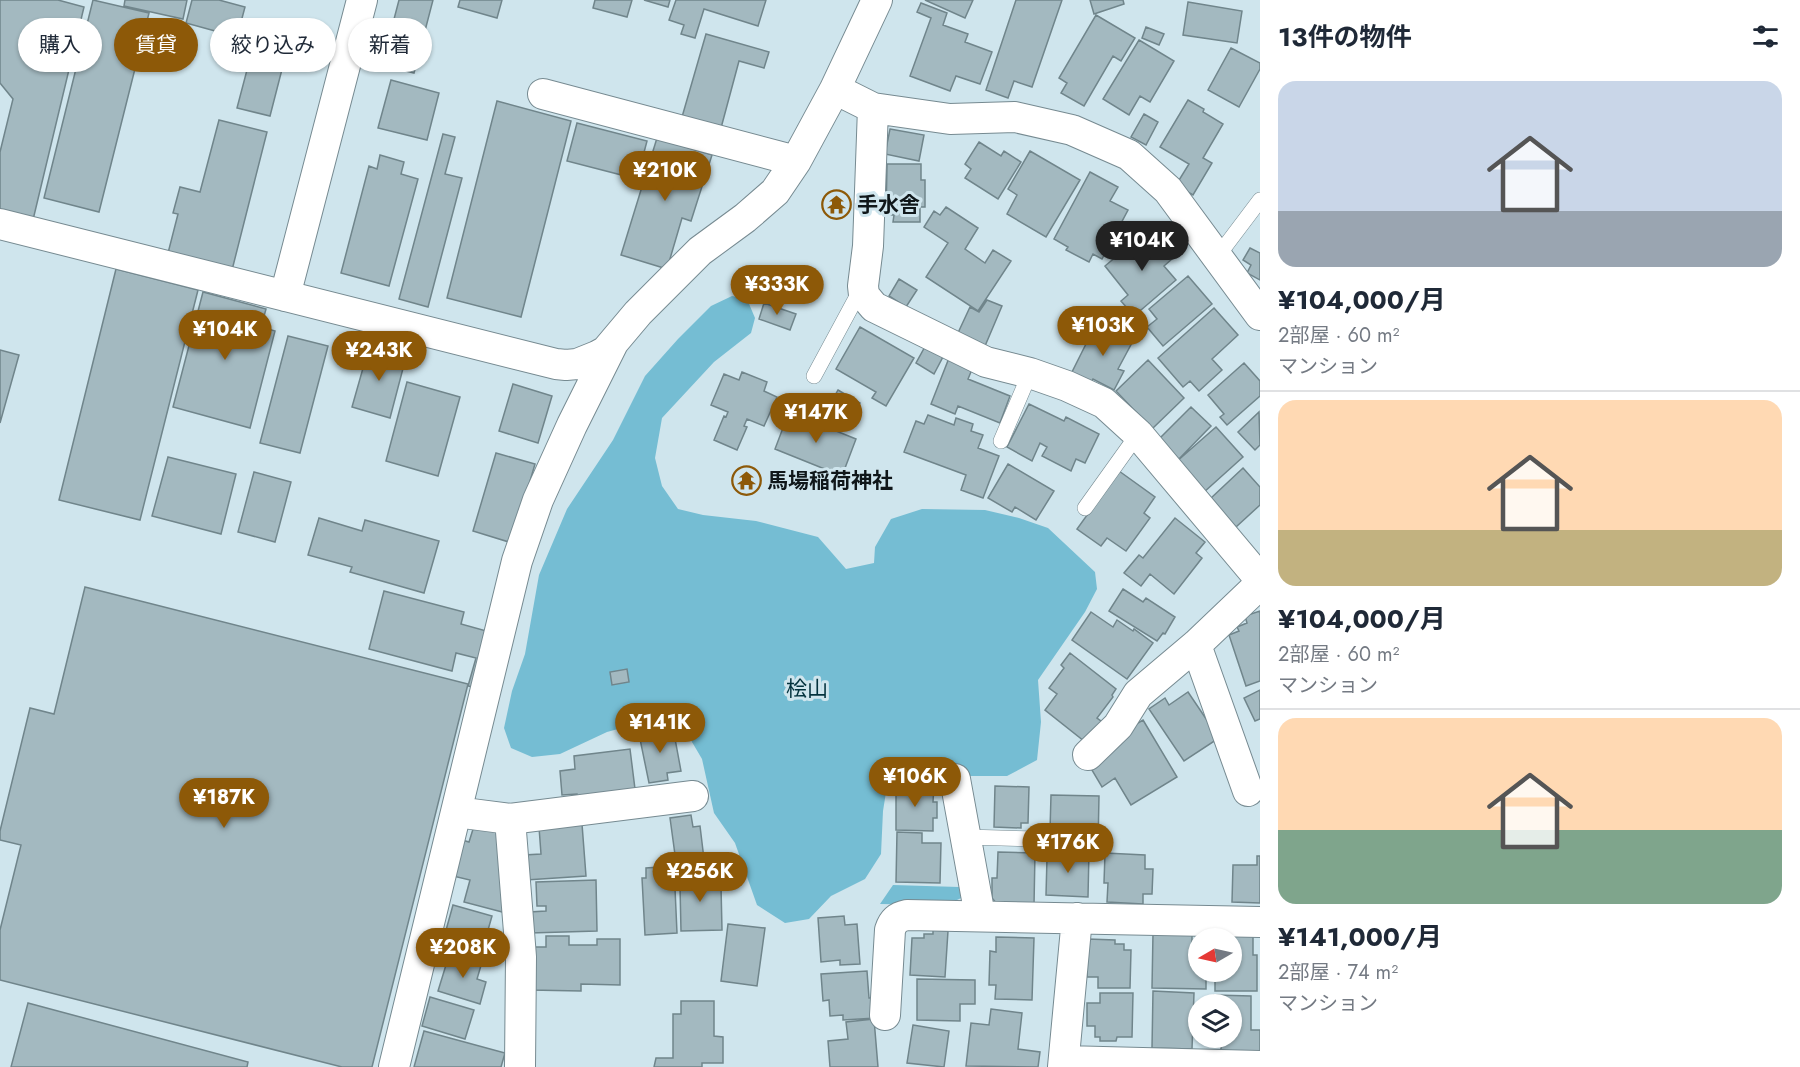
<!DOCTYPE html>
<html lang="ja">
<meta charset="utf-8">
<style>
:root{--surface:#fff;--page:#f6f6f7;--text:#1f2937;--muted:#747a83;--line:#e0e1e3;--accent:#8d5908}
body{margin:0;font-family:Jost,"Noto Sans JP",sans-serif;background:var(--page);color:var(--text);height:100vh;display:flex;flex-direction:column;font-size:22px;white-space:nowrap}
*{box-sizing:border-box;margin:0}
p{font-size:20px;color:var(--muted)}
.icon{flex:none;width:33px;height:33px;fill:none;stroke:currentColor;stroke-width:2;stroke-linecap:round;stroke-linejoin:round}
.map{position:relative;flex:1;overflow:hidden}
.side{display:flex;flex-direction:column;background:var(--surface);width:540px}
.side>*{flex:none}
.hud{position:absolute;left:18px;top:18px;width:570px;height:54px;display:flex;gap:12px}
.needle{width:39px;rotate:261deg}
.tools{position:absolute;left:1188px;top:928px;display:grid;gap:12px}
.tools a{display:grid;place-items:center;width:54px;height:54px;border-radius:50%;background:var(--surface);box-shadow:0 2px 4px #0004;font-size:30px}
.price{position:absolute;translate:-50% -51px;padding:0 14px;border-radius:21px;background:var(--accent);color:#fff;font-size:20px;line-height:39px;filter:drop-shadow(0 2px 3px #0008)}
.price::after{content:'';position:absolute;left:50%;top:36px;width:18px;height:14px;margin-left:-9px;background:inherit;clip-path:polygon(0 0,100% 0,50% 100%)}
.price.selected{background:#222;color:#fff}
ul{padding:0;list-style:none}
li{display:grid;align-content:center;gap:12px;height:318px;padding:0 18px}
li+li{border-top:2px solid var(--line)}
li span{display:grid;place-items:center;height:186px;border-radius:18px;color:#555}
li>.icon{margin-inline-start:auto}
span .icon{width:108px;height:108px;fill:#fffc;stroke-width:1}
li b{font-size:26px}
h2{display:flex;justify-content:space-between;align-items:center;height:72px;padding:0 18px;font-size:26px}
.pill{padding:0 21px;border-radius:27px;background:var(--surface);box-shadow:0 2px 4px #0004;font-size:21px;line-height:54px}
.pill.selected{background:var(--accent);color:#fff}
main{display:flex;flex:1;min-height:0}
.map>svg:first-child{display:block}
</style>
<main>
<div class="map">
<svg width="1260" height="1067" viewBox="0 0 1260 1067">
<rect width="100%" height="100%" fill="#cfe5ed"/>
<!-- green -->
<path fill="#75bdd3" d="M732,296L747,299L755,318L751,333L714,362L662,418L655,458L662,486L678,509L703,515L756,521L818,537L846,569L874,563L875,547L891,519L922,509L985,510L1019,518L1048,528L1095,572L1097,589L1085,612L1038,680L1041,722L1037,760L1007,776H964L935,773L898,777L887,786L883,811L881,854L865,879L831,896L809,919L785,923L757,905L735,843L714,813L702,759L682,725L658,718L607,732L560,754L532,757L511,748L504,728L512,691L525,654L539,575L567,509L613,440L645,376L678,339L711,306Z
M893,885L959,887L961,898L947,905L880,904Z"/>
<!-- building -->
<path fill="#a3b9c0" stroke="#70858b" stroke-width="1.5" d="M0,0H58L84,7L32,224L0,215V152L13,99L0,83Z
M93,0L149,13L99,212L44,198Z
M125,0H187L183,19L124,6Z
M192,0H219L245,7L237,37L186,23Z
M399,0H433L414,73L382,65Z
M460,0H502L497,18L458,7Z
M595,0H632L627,17L593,8Z
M644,0H670L668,7Z
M676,0H766L758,26L704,9L695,38L681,34L684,25L669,20Z
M925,0H973L965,18Z
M1016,0H1062L1032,87L1014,81L1008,98L986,90Z
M1090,0H1123L1124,4L1094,14Z
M1188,2L1242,11L1237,43L1183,35Z
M921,3L947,13L943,25L968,34L965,42L992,52L980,84L956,76L950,91L910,76L931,18L917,12Z
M1096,15L1135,38L1121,61L1113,56L1084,106L1061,93L1067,83L1059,78Z
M1146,27L1164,34L1159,45L1142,38Z
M257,32L282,39L280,44L288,46L270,116L237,108Z
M706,34L769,52L764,68L739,61L721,128L682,117Z
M1139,40L1174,61L1150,102L1140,96L1129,115L1103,99Z
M1231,48L1260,63V69L1239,107L1208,90Z
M391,80L439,93L427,140L378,128Z
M1188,100L1204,109L1203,112L1223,124L1203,158L1212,163L1193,195L1176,185L1189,164L1160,147Z
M497,101L571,121L521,317L447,298Z
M1144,114L1158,122L1146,145L1131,137Z
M219,120L267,132L231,274L167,257L178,214L173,213L180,187L200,192Z
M577,123L647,141L637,179L567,161Z
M890,129L924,135L919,161L885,154Z
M443,134L455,137L445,174L462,178L428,307L399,299Z
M657,138L712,155L691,221L682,218L667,269L621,255Z
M979,142L1001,156L1004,151L1021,162L998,199L965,178L971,169L965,164Z
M1030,151L1080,180L1046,237L1007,214L1017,195L1008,189Z
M380,155L404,162L401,174L418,179L389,286L341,273L369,166L377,169Z
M887,164H921V180H925V207H920V222H893L894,215H886Z
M1090,172L1118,187L1110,201L1128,210L1102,259L1093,254L1089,262L1066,250L1068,247L1054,239Z
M834,194L845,200L838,216L826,210Z
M946,207L978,228L965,249L985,263L993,250L1011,261L978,311L926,277L948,243L924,227L934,211L940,215Z
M1148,230L1172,259L1164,266L1176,280L1134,316L1121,301L1128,295L1105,266Z
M1250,248L1260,253V280L1247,273L1251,265L1243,260Z
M116,269L198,290L140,520L59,500Z
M1188,276L1212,304L1163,346L1147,327L1157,319L1149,309Z
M899,279L917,290L906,307L889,296Z
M203,292L266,309L261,327L275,331L250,428L173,407Z
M987,300L1002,306L985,346L957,335L970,307L979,312Z
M764,303L796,314L790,330L759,319Z
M1214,308L1238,335L1212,359L1222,370L1199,391L1190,381L1183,387L1158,358Z
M1098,320L1134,339L1118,369L1124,371L1114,390L1093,379L1089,386L1070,376Z
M860,327L914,358L886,406L872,398L876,392L836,369Z
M288,336L328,346L300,453L260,443Z
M927,343L945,353L934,374L916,363Z
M369,347L406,357L390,418L352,407Z
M0,350L19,355L0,423Z
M949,358L973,367L968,379L1010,396L1000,423L958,406L955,414L931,404Z
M1148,360L1184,398L1152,429L1116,391Z
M1244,363L1260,381V396L1227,425L1220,417L1224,414L1208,395Z
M742,372L767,382L764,391L777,397L764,426L747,419L744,426L747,427L737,450L714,440L724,416L726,417L728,412L711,405L724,374L739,380Z
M407,382L460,397L438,476L386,461Z
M513,384L552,396L538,443L499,431Z
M838,390L860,403L851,420L829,406Z
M1029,404L1064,421L1066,417L1099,434L1085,463L1076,459L1071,471L1042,456L1047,447L1040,443L1032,461L1007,447Z
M1191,407L1211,426L1176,462L1156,442Z
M789,412L856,439L842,476L775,449Z
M1259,412L1260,445L1255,450L1238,432Z
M928,415L954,425L956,418L973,424L971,431L983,435L978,448L999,456L983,498L961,490L966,475L904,452L916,421L924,424Z
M1216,427L1243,457L1203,493L1175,463Z
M496,453L535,464L512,543L473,531Z
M168,457L236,474L221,534L152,516Z
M1008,464L1054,491L1036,520L1015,507L1012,512L988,498Z
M1243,468L1260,487V505L1236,527L1210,499Z
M1119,471L1155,497L1144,513L1150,518L1126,551L1107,538L1101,546L1077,529Z
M254,472L291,482L275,542L238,532Z
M745,475L751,478L746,487L740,484Z
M319,518L362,531L365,520L439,541L424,593L350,572L352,567L308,555Z
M1175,518L1205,542L1196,553L1202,558L1174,594L1150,574L1141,586L1124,573L1139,555L1143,558Z
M85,587L468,684L372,1067H342L0,980V930L21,845L0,840V831L30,708L54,714Z
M1123,589L1143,602L1146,598L1175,617L1165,634L1163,633L1157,641L1109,611Z
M384,591L464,612L461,624L490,632L481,689L468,686L476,658L456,653L452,671L369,649Z
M1260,611V681L1246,686L1229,635L1239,631L1237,627L1247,623L1245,616Z
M1091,612L1113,627L1117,620L1133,631L1134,629L1153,643L1127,679L1072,640Z
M1070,653L1116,689L1112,695L1113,697L1097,718L1105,724L1089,745L1045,710L1057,694L1049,688L1064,668L1061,665Z
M627,669L629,682L612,685L610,672Z
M1260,690V719L1255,721L1244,698Z
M1188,692L1219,738L1184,761L1149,709L1165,698L1169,705Z
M1143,720L1177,777L1131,805L1115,778L1102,787L1086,760L1126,730Z
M673,728L681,771L667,773L668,780L649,783L639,734Z
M630,749L636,797L578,804L577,794L562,795L560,771L575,769L574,756Z
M896,785L934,786L933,802H937V818H933V831L896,830Z
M995,786L1029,787L1028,823H1021V828L994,827Z
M1051,795L1099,796L1098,846L1055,845V831H1050Z
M691,815L693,827L700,826L704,859L676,862L670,818Z
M582,824L586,876L526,880L524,855L541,854L539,827Z
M474,826L507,835L506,913L464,902L470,880L453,876L462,840L469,842Z
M897,832L922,833V843H941L940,883L896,882Z
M1059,850L1089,851L1088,897L1046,895L1047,858L1059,859Z
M998,852L1035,853L1034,905H998L992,898V878H997Z
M1105,853L1145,855V869H1153L1152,894H1143V904L1107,902L1108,883H1104Z
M1257,856H1260V903L1232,902L1233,865H1257Z
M674,866L677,933L645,935L642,878H646V868Z
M704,868V886H721L722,930L681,931L680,886H684L683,869Z
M596,880L597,931L530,933L529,912L546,911V906H537L536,882Z
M453,905L492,916L482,951L443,941Z
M844,916L845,925L857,924L860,964L840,965V960L821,962L818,918Z
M728,924L765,928L757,986L721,981Z
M933,930L948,931L945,977L910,975L912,938H924V934H933Z
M1153,933L1192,934V963H1198V972H1206V989L1152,988Z
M546,936H569V945H597V939H620V985L581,984V991L530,990L531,947H546Z
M1215,936H1253V955H1257V991H1215V972H1232V939H1215Z
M996,937L1034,938L1032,1000L995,999L996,985H989L990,951L996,952Z
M1088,939L1115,940V944H1124V950H1131L1130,988H1098V977H1087Z
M450,952L482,962L477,979L486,982L480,1004L438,991Z
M867,971L869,998H874L876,1018L843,1020V1015L830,1016L829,1000L823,1001L821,974Z
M917,979L975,980V1004H960V1021L917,1020Z
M1153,991L1194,993L1192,1049L1152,1048Z
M1100,993H1133L1132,1037H1117L1116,1041H1100V1037H1095V1026H1087V1003H1100Z
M1214,995L1251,996V1030H1260V1054H1221V1038H1232V1005H1214Z
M430,997L474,1010L465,1039L422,1026Z
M681,1001H714V1036L723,1037V1063H702V1067H654L656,1058H673V1014H681Z
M28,1003L248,1062L247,1067H11Z
M991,1009L1022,1013L1018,1049L1040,1052L1038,1067L966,1066L971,1023L989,1025Z
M874,1019L878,1067H830L828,1041L848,1039L846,1022Z
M913,1025L949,1031L944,1067L907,1063Z
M424,1031L505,1053L501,1067H414Z"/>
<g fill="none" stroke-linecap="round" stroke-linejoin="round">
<defs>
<path id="service" d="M1217,257L1260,200
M814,376L862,287
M1001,441L1030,373
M1085,508L1138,434
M966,837L1037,839"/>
<path id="minor" d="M835,89L873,108L950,119L1015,117L1072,130L1129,155L1168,190L1260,315
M543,94L796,161
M873,108L868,246L863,286L864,295L874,307L986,362L1030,373L1067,386L1104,403L1138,434L1260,579
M0,224L556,364L566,365L577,364L597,356L606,351L638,313L700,251L745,218L775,192L796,161L835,89L877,0
M285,296L362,0
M1196,645L1248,791
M1088,755L1118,726L1138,694L1196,645L1260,584
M955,779L980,916
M456,812L510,819L693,796
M510,819L521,957L520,1067
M885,1015L890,930C893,921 897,917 907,915L1260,922
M1064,1061L1260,1066
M394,1067L517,561L538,500L572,425L613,343
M1063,1067L1077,918"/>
</defs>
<!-- service casing -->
<use href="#service" stroke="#768a91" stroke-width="16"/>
<!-- minor casing -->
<use href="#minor" stroke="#768a91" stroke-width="32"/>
<!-- service -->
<use href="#service" stroke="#fff" stroke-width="15"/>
<!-- minor -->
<use href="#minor" stroke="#fff" stroke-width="30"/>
</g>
<!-- icons -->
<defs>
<symbol id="temple-ring" viewBox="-11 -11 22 22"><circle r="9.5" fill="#cfe5ed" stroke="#8d5908" stroke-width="1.5"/><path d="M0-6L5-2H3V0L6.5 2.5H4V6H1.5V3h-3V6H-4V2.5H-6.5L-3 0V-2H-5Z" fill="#8d5908"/></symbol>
</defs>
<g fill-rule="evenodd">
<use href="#temple-ring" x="820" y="188" width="33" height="33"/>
<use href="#temple-ring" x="730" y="464" width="33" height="33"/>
</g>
<g text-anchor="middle" stroke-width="6" stroke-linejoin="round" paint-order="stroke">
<!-- poi labels -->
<g font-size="21" font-weight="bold" fill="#10171a" stroke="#cfe5ed" text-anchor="start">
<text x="857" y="212">手水舎</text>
<text x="767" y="488">馬場稲荷神社</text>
</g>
<!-- park labels -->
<g font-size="21" fill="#03323d" stroke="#cfe5ed">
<text x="807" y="696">桧山</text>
</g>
</g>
</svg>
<div class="tools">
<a><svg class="needle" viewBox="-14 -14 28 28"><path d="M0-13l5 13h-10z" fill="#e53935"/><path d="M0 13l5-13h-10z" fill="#747a83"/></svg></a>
<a><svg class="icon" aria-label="layers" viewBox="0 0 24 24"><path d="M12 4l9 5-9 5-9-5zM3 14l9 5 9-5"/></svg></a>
</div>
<b class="price" style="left:665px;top:202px">¥210K</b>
<b class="price selected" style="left:1142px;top:272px">¥104K</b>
<b class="price" style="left:777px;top:316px">¥333K</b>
<b class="price" style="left:1103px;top:357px">¥103K</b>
<b class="price" style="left:225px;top:361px">¥104K</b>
<b class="price" style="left:379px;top:382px">¥243K</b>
<b class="price" style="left:816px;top:444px">¥147K</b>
<b class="price" style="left:660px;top:754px">¥141K</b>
<b class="price" style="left:915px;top:808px">¥106K</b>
<b class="price" style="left:224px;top:829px">¥187K</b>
<b class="price" style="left:1068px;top:874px">¥176K</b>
<b class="price" style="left:700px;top:903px">¥256K</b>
<b class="price" style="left:463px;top:979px">¥208K</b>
<div class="hud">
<a class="pill">購入</a>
<a class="pill selected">賃貸</a>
<a class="pill">絞り込み</a>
<a class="pill">新着</a>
</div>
</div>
<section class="side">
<h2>13件の物件<svg class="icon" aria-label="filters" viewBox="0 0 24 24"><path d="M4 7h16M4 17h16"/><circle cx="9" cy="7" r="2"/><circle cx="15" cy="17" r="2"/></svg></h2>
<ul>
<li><span style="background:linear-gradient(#c9d6e8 70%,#9aa5b1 0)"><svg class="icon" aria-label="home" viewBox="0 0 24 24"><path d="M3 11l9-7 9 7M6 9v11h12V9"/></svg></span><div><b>¥104,000/月</b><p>2部屋 · 60 m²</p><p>マンション</p></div></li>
<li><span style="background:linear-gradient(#ffd9b3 70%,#c2b280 0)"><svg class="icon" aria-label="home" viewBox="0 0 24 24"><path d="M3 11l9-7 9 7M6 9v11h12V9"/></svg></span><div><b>¥104,000/月</b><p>2部屋 · 60 m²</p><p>マンション</p></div></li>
<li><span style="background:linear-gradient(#ffd9b3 60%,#7fa58c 0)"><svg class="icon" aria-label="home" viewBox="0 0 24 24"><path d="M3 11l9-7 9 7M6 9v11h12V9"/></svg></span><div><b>¥141,000/月</b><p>2部屋 · 74 m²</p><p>マンション</p></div></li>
</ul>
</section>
</main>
